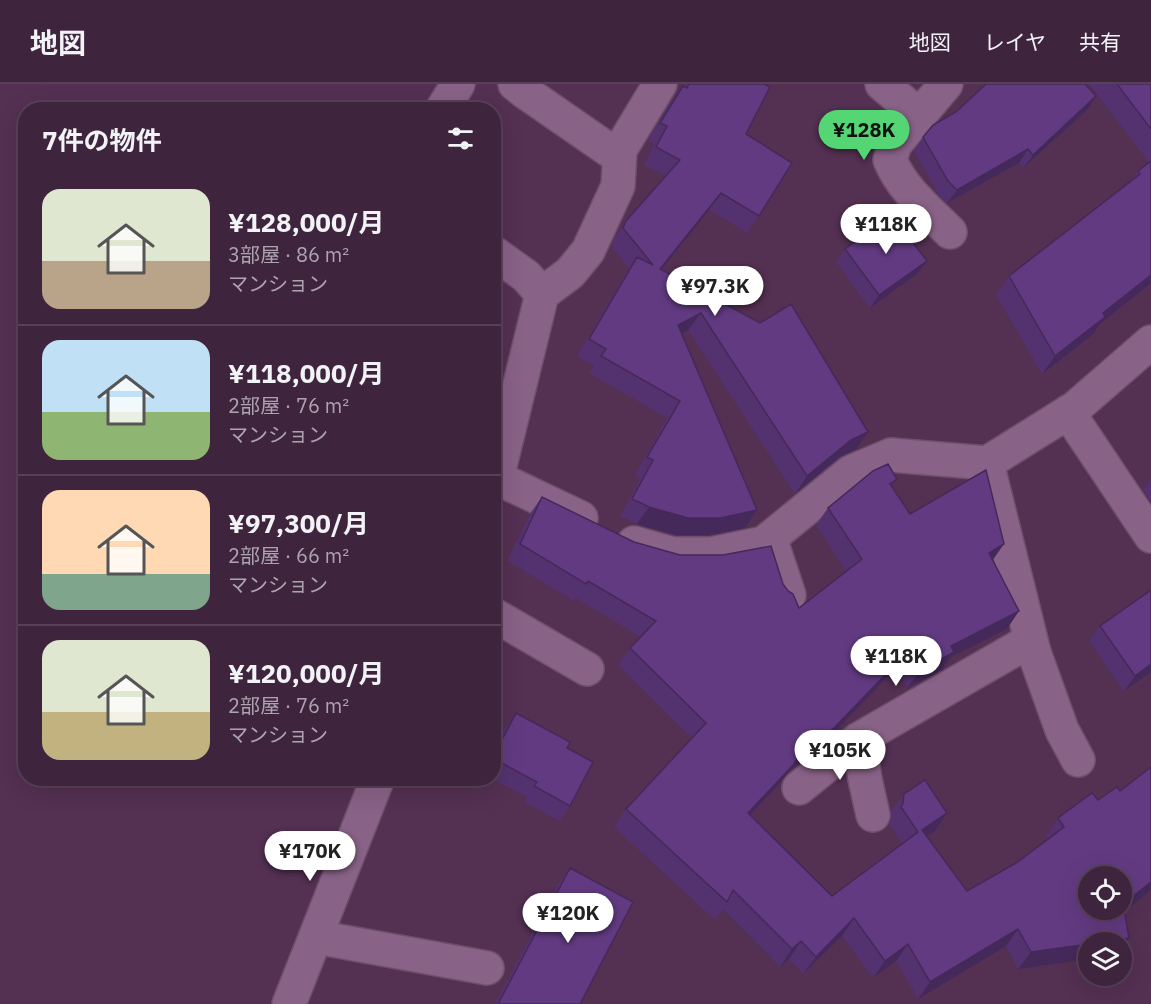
<!DOCTYPE html>
<html lang="ja">
<meta charset="utf-8">
<style>
:root{--surface:#3f243e;--page:#462c45;--text:#f1f3f6;--muted:#ada4b0;--line:#584158;--accent:#53d673}
body{margin:0;font-family:"IBM Plex Sans","Noto Sans JP",sans-serif;background:var(--page);color:var(--text);height:100vh;display:flex;flex-direction:column;font-size:22px;white-space:nowrap}
*{box-sizing:border-box;margin:0}
p{font-size:20px;color:var(--muted)}
.icon{flex:none;width:33px;height:33px;fill:none;stroke:currentColor;stroke-width:2;stroke-linecap:round;stroke-linejoin:round}
.map{position:relative;flex:1;overflow:hidden}
.panel{position:absolute;left:18px;top:18px;width:483px;height:684px;display:flex;flex-direction:column;background:var(--surface);border-radius:24px;box-shadow:0 6px 24px #0002,0 0 0 2px var(--line)}
.panel>*{flex:none}
.tools{position:absolute;left:1078px;top:782px;display:grid;gap:12px}
.tools a{display:grid;place-items:center;width:54px;height:54px;border-radius:50%;background:var(--surface);box-shadow:0 6px 24px #0002,0 0 0 2px var(--line);font-size:30px}
.price{position:absolute;translate:-50% -51px;padding:0 14px;border-radius:21px;background:#fff;color:#222;font-size:20px;line-height:39px;filter:drop-shadow(0 2px 3px #0008)}
.price::after{content:'';position:absolute;left:50%;top:36px;width:18px;height:14px;margin-left:-9px;background:inherit;clip-path:polygon(0 0,100% 0,50% 100%)}
.price.selected{background:var(--accent);color:#111}
ul{padding:0;list-style:none}
li{display:flex;align-items:center;gap:18px;height:150px;padding:0 24px}
li+li{border-top:2px solid var(--line)}
li span{display:grid;place-items:center;flex:none;width:168px;height:120px;border-radius:18px;color:#555}
li>.icon{margin-inline-start:auto}
span .icon{width:72px;height:72px;fill:#fffc;stroke-width:1}
li b{font-size:26px}
h2{display:flex;justify-content:space-between;align-items:center;height:72px;padding:0 24px;font-size:26px}
header{display:flex;align-items:center;gap:36px;box-sizing:border-box;height:84px;padding:0 30px;background:var(--surface);border-bottom:2px solid var(--line)}
header strong{font-size:28px}
nav{display:flex;gap:33px;margin-inline-start:auto;font-size:21px}
.map>svg:first-child{display:block}
</style>
<header>
<strong>地図</strong>
<nav><a>地図</a><a>レイヤ</a><a>共有</a></nav>
</header>
<div class="map">
<svg width="1151" height="920" viewBox="0 0 1151 920">
<rect width="100%" height="100%" fill="#543052"/>
<g fill="none" stroke-linecap="round" stroke-linejoin="round">
<defs>
<path id="minor" d="M515,0L525,8L619,73
M882,0L920,32
M946,0L895,60L890,76C902,105 928,126 950,148
M442,26L458,0
M494,169L526,192L542,210
M1068,328L1151,452
M987,379L1034,568L1062,646L1078,676
M497,394L581,434
M494,401L497,394L542,210L570,189L588,167L618,102L620,66L660,0
M770,454L789,511
M634,459L673,470H711L764,459L851,388L891,371L987,379L1075,324L1151,258
M494,531L587,585
M859,655L865,695L873,731
M799,704L859,655L1031,556
M316,853L487,884
M289,920L378,694"/>
</defs>
<!-- minor casing -->
<use href="#minor" stroke="#6d4f6c" stroke-width="36"/>
<!-- minor -->
<use href="#minor" stroke="#896287" stroke-width="33"/>
</g>
<!-- wall -->
<path fill="#54326f" d="M686,0H764L746,50L759,132L747,149L709,126L661,185L856,365L839,373L795,410L688,246L682,250L757,426L745,444L709,451H676L637,440L620,432L641,394L635,391L667,334L589,289L594,282L577,272L629,184L611,162L614,155L626,137L666,92L644,81L654,60L648,56L670,19L683,2L685,3Z
M1089,0H1151V199L1100,240L1092,251L1042,290L996,211L1009,192L1131,97L1138,87L1149,78Z
M1087,26L1023,84L1019,79L947,119L939,111L914,67L923,53Z
M845,165L917,190L870,224L836,178Z
M1151,394V418L1143,406Z
M891,403L910,430L993,476L1007,545L951,573L942,586L907,604L897,583L823,660L787,689L781,698L751,731L832,812L902,760L889,740L891,736V727L904,710L947,729L935,747L927,752L967,807L1016,779L1048,755L1046,752L1058,734L1120,707L1151,683V806L1124,827L1129,854L1122,864V858L1018,885L1006,862L918,915L896,877L873,894L842,852L803,890L789,875L780,883L723,825L715,836L614,743L626,725L692,654L618,581L630,564L641,553L576,514L574,517L507,477L530,430L542,413L634,458L783,500L799,524L846,487L816,441L828,424Z
M1151,506V588L1124,607L1089,557L1100,542Z
M516,629L567,664L570,722L559,737L524,718L527,713L491,694H494V666L505,644Z
M570,784L580,920H495L557,802Z"/>
<!-- shaded-wall -->
<path fill="#45295a" d="M1096,12L1087,26L1023,84L1033,71Z
M1028,65L1019,79L947,119L957,106Z
M721,109L709,126L648,202L660,185Z
M927,177L917,190L870,224L879,211Z
M1151,191V199L1100,240L1092,251L1042,290L1055,272L1103,229Z
M701,229L688,246L666,258L678,241Z
M868,348L856,365L839,373L795,410L807,392L851,356Z
M649,423L757,426L745,444L709,451H676L637,440Z
M1004,460L992,477L989,469Z
M1019,527L1007,545L951,573L942,586L907,604L920,587L951,562Z
M909,566L897,583L823,660L787,689L799,672Z
M1151,580V588L1124,607L1135,592Z
M794,680L781,698L736,746L748,729Z
M947,729L935,747L910,763L922,746Z
M1151,798V806L1111,838L1122,821Z
M854,834L842,852L803,890L816,873Z
M1018,845L1006,862L918,915L930,898Z
M1129,854L1122,864V858H1102Z
M801,857L789,875L780,883L792,865Z
M908,860L896,877L873,894L885,877Z
M1089,860V875L1018,885L1031,868Z"/>
<!-- building -->
<path fill="#623a81" stroke="#45295a" stroke-width="1.5" fill-rule="evenodd" d="M689,0H764L770,3L746,50L792,79L759,132L721,109L660,185L760,239L791,220L868,348L851,356L807,392L701,229L678,241L757,426L721,434H688L649,423L632,415L653,376L647,373L680,317L601,272L606,265L589,255L637,173L653,181L623,144L626,137L680,76L656,63L667,42L660,39L683,2L687,4Z
M986,0H1085L1096,12L1033,71L1028,65L957,106L948,97L923,53L933,41L956,28Z
M1117,0H1151V45Z
M1151,77V191L1103,229L1105,233L1055,272L1009,192L1140,90L1138,87Z
M892,131L927,177L879,211L845,165Z
M888,380L897,395L890,400L910,430L986,386L1004,460L989,469L1019,527L951,562L954,568L920,587L909,566L835,643L799,672L794,680L748,729L832,812L918,748L901,723L903,719L904,710L925,696L947,729L922,746L967,807L1016,779L1064,743L1058,734L1092,709L1098,716L1117,703L1120,707L1151,683V798L1123,820L1129,854L1102,858H1089V860L1031,868L1018,845L930,898L908,860L885,877L854,834L816,873L801,857L792,865L733,806L727,818L626,725L706,639L630,564L656,537L588,497L586,500L520,460L542,413L634,458L680,471H723L771,462L783,500L788,507L793,510L799,524L862,475L828,424L873,387ZM1089,792H1122V825H1089Z
M1151,506V580L1135,592L1100,542Z
M516,629L570,658L567,664L593,678L570,722L534,702L537,698L494,675V671Z
M570,784L633,818L580,920H498Z"/>
</svg>
<div class="tools">
<a><svg class="icon" aria-label="locate" viewBox="0 0 24 24"><circle cx="12" cy="12" r="6"/><path d="M12 2v4M12 18v4M2 12h4M18 12h4"/></svg></a>
<a><svg class="icon" aria-label="layers" viewBox="0 0 24 24"><path d="M12 4l9 5-9 5-9-5zM3 14l9 5 9-5"/></svg></a>
</div>
<b class="price selected" style="left:864px;top:77px">¥128K</b>
<b class="price" style="left:886px;top:171px">¥118K</b>
<b class="price" style="left:715px;top:233px">¥97.3K</b>
<b class="price" style="left:896px;top:603px">¥118K</b>
<b class="price" style="left:840px;top:697px">¥105K</b>
<b class="price" style="left:310px;top:798px">¥170K</b>
<b class="price" style="left:568px;top:860px">¥120K</b>
<section class="panel">
<h2>7件の物件<svg class="icon" aria-label="filters" viewBox="0 0 24 24"><path d="M4 7h16M4 17h16"/><circle cx="9" cy="7" r="2"/><circle cx="15" cy="17" r="2"/></svg></h2>
<ul>
<li><span style="background:linear-gradient(#dfe7d0 60%,#b9a48a 0)"><svg class="icon" aria-label="home" viewBox="0 0 24 24"><path d="M3 11l9-7 9 7M6 9v11h12V9"/></svg></span><div><b>¥128,000/月</b><p>3部屋 · 86 m²</p><p>マンション</p></div></li>
<li><span style="background:linear-gradient(#bfe0f5 60%,#8fb573 0)"><svg class="icon" aria-label="home" viewBox="0 0 24 24"><path d="M3 11l9-7 9 7M6 9v11h12V9"/></svg></span><div><b>¥118,000/月</b><p>2部屋 · 76 m²</p><p>マンション</p></div></li>
<li><span style="background:linear-gradient(#ffd9b3 70%,#7fa58c 0)"><svg class="icon" aria-label="home" viewBox="0 0 24 24"><path d="M3 11l9-7 9 7M6 9v11h12V9"/></svg></span><div><b>¥97,300/月</b><p>2部屋 · 66 m²</p><p>マンション</p></div></li>
<li><span style="background:linear-gradient(#dfe7d0 60%,#c2b280 0)"><svg class="icon" aria-label="home" viewBox="0 0 24 24"><path d="M3 11l9-7 9 7M6 9v11h12V9"/></svg></span><div><b>¥120,000/月</b><p>2部屋 · 76 m²</p><p>マンション</p></div></li>
</ul>
</section>
</div>
